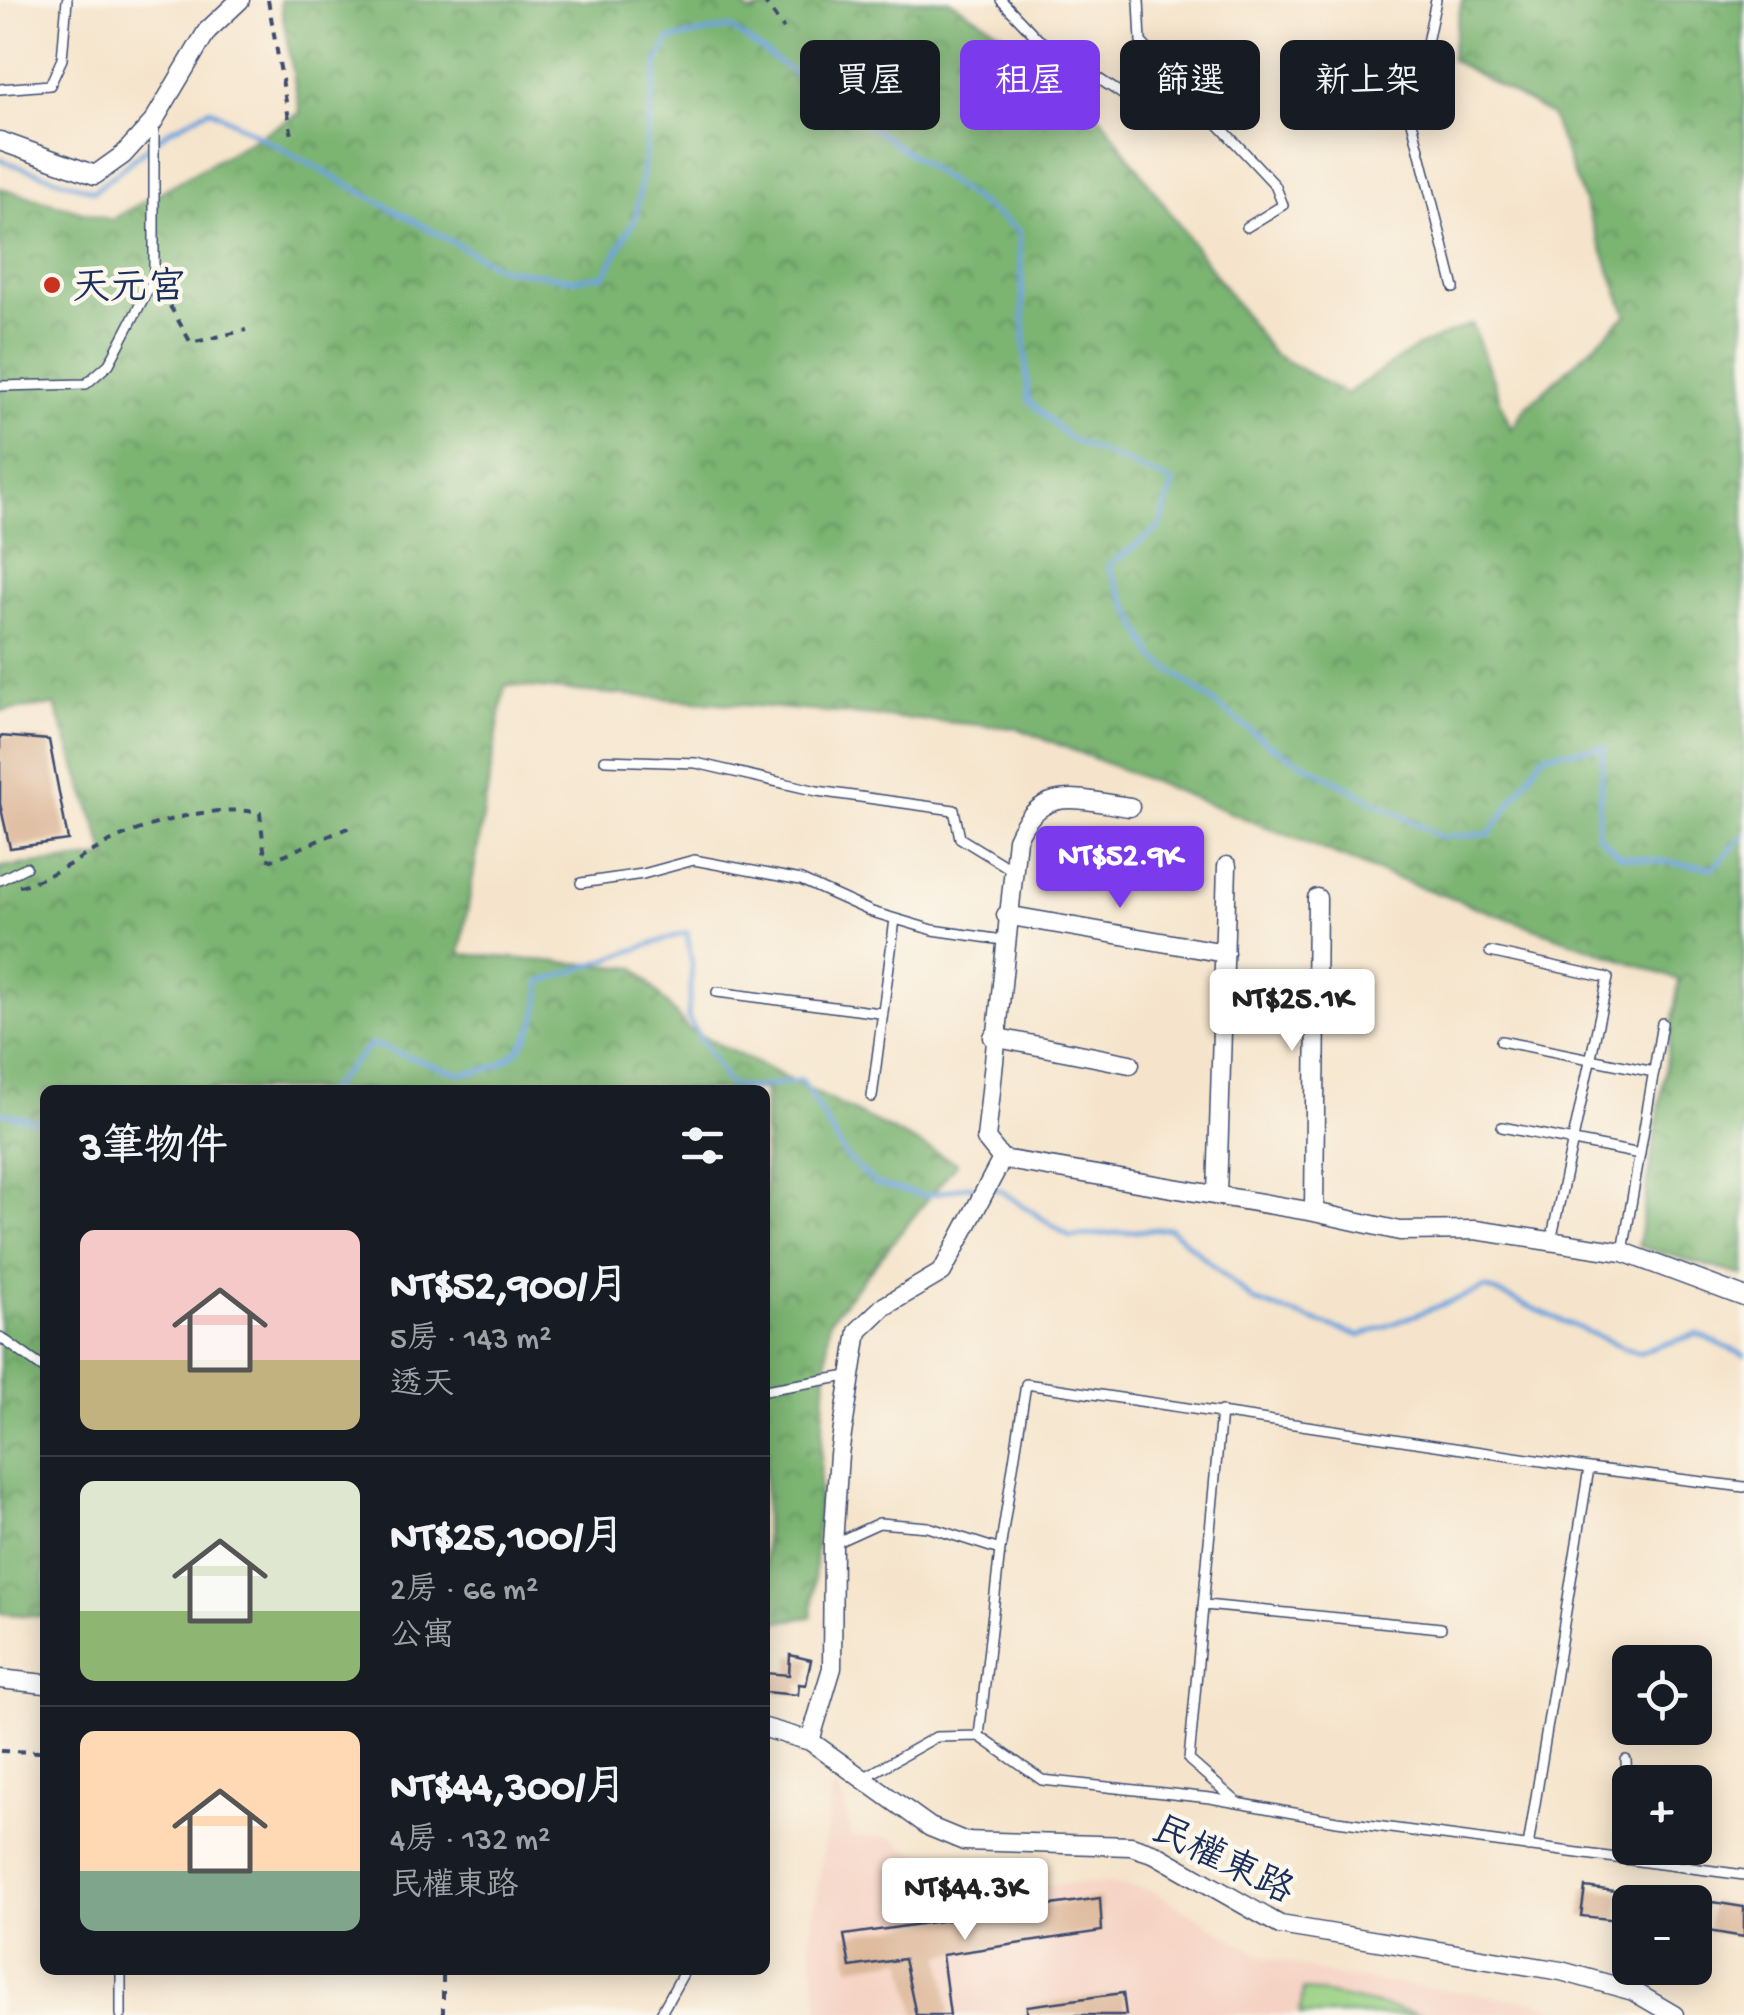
<!DOCTYPE html>
<html lang="zh-TW">
<meta charset="utf-8">
<style>
:root{--surface:#171b24;--page:#242831;--text:#f1f3f6;--muted:#9ea1a6;--line:#363941;--accent:#7c3aed}
body{margin:0;font-family:"Gochi Hand","LXGW WenKai TC",sans-serif;background:var(--page);color:var(--text);height:100vh;display:flex;flex-direction:column;font-size:38px;white-space:nowrap}
*{box-sizing:border-box;margin:0}
p{font-size:32px;color:var(--muted)}
.icon{flex:none;width:55px;height:55px;fill:none;stroke:currentColor;stroke-width:2;stroke-linecap:round;stroke-linejoin:round}
.map{position:relative;flex:1;overflow:hidden}
.side{position:absolute;left:40px;top:1085px;width:730px;height:890px;display:flex;flex-direction:column;background:var(--surface);border-radius:15px;box-shadow:0 5px 25px #0003}
.side>*{flex:none}
.hud{position:absolute;left:800px;top:40px;width:792px;height:90px;display:flex;gap:20px}
.tools{position:absolute;left:1612px;top:1645px;display:grid;gap:20px}
.tools a{display:grid;place-items:center;width:100px;height:100px;border-radius:15px;background:var(--surface);box-shadow:0 5px 25px #0003;font-size:50px}
.price{position:absolute;translate:-50% -85px;padding:0 22px;border-radius:10px;background:#fff;color:#222;font-size:32px;line-height:65px;filter:drop-shadow(0 2px 5px #0008)}
.price::after{content:'';position:absolute;left:50%;top:60px;width:30px;height:22px;margin-left:-15px;background:inherit;clip-path:polygon(0 0,100% 0,50% 100%)}
.price.current{background:var(--accent);color:#fff}
ul{padding:0;list-style:none}
li{display:flex;align-items:center;gap:30px;height:250px;padding:0 40px}
li+li{border-top:2px solid var(--line)}
li span{display:grid;place-items:center;flex:none;width:280px;height:200px;border-radius:15px;color:#555}
li>.icon{margin-inline-start:auto}
span .icon{width:120px;height:120px;fill:#fffc;stroke-width:1}
li b{font-size:42px}
h2{display:flex;justify-content:space-between;align-items:center;height:120px;padding:0 40px;font-size:42px}
.chip{padding:0 35px;border-radius:15px;background:var(--surface);box-shadow:0 5px 25px #0003;font-size:35px;line-height:90px}
.chip.current{background:var(--accent);color:#fff}
.map>svg:first-child{display:block}
</style>
<div class="map">
<svg width="1744" height="2015" viewBox="0 0 1744 2015">
<defs>
<pattern id="forest-crowns" width="20" height="18" patternUnits="userSpaceOnUse" patternTransform="scale(2.5)"><rect width="20" height="18" fill="#7cb472"/><path d="M2 6a3 3 0 1 1 6 0M12 15a3 3 0 1 1 6 0" fill="none" stroke="#659361"/></pattern>
</defs>
<rect width="100%" height="100%" fill="#fbf7ec"/>
<filter id="ink" filterUnits="userSpaceOnUse"><feTurbulence type="fractalNoise" baseFrequency=".01" numOctaves="2"/><feDisplacementMap in="SourceGraphic" scale="20" xChannelSelector="R" yChannelSelector="G"/><feConvolveMatrix kernelMatrix="1 2 1 2 8 2 1 2 1" color-interpolation-filters="sRGB"/></filter>
<filter id="wash" filterUnits="userSpaceOnUse"><feTurbulence type="fractalNoise" baseFrequency=".0048" numOctaves="4" result="noise"/><feDisplacementMap in="SourceGraphic" scale="40" xChannelSelector="R" yChannelSelector="G"/><feGaussianBlur stdDeviation="2.25" result="paint"/><feColorMatrix in="noise" values="0 0 0 0 0 0 0 0 0 0 0 0 0 0 0 0 0 1.4 0 .05"/><feComposite in="paint" operator="in"/></filter>
<g filter="url(#wash)">
<rect width="100%" height="100%" fill="#f5e4cb"/>
<!-- built -->
<path fill="#f5d2c3" d="M833,1784L844,1802L851,1836L893,1838L939,1870L986,1886L1107,1883L1151,1890L1260,1955L1336,1976L1538,2002L1572,2015H820L810,1940Z"/>
<!-- forest -->
<path fill="url(#forest-crowns)" stroke="#4c7268" stroke-width="2.5" d="M280,0H739L750,13L787,0H949L1071,76L1272,353L1346,394L1418,346L1472,324L1511,429L1525,408L1627,315L1551,115L1450,59L1462,0H1744V1276L1638,1246L1679,980L1395,878L1017,728L505,685L460,954L636,968L688,1029L957,1163L829,1321L812,1617L765,1623V1090H45V1617L0,1613V867L107,857L55,705L0,711V188L111,220L300,113Z"/>
<!-- pitch -->
<path fill="#9bd284" stroke="#5b8071" stroke-width="2.5" d="M1303,1989L1423,2015H1300Z"/>
<g fill="none" stroke-linecap="round" stroke-linejoin="round">
<!-- stream -->
<path stroke="#70a4dc" stroke-width="5" d="M0,160L94,191L168,131L210,109L500,268L573,279L605,275L636,216L658,61L669,40L730,28L1019,231L1028,400L1070,439L1173,483L1160,527L1108,566L1154,657L1271,746L1441,837L1490,834L1544,754L1604,747L1597,834L1620,856L1713,868L1744,836
M328,1090L371,1044C388,1048 450,1073 459,1073C516,1073 540,1033 541,982L687,932L692,965L688,1018L729,1085L751,1088L802,1080L846,1157L876,1184L925,1196L967,1186L1000,1190L1070,1237L1170,1228L1254,1301L1360,1336L1486,1288L1637,1353L1697,1334L1744,1355
M0,1112L45,1123"/>
</g>
<g id="blocks">
<!-- building -->
<path fill="#d9b090" d="M0,736L49,740L68,840L10,848L0,804Z
M790,1655L811,1660L806,1685L799,1684L798,1695L765,1692V1673L789,1675Z
M1585,1887L1622,1892L1618,1920L1581,1916Z
M1100,1898L1102,1931L942,1955L950,2015H916L904,1959L850,1967L844,1935Z
M1712,1902L1744,1907V1937L1708,1931Z
M1123,1993L1126,2015H1027V2006Z"/>
</g>
</g>
<g filter="url(#ink)">
<use href="#blocks" fill-opacity="0" stroke="#3c4a6e" stroke-width="2.5"/>
<g fill="none" stroke-linecap="round" stroke-linejoin="round">
<defs>
<path id="lane" d="M1001,0L1038,39L1160,119
M1139,0L1141,42L1275,185L1283,205L1247,227
M1436,0L1411,118L1454,288
M0,89L50,85L62,59L67,0
M0,386L86,384L109,364L154,278V125
M605,760L696,763L817,791L954,810L960,838L1012,870
M0,880L26,867
M581,883L643,874L694,860L801,880L872,912L933,930L1003,940
M1490,952L1608,978L1551,1241
M717,992L880,1013
M1501,1041L1654,1072
M872,1097L895,919
M1502,1127L1640,1154
M1623,1252L1662,1023
M0,1337L45,1369
M765,1390L848,1376
M1221,1411L1189,1760L1237,1802
M835,1543L879,1523L928,1527L1000,1550
M1205,1605L1441,1628
M979,1736L1000,1550L1026,1384L1589,1468L1744,1487
M1626,1760L1630,1832
M865,1777L936,1737L979,1736L1042,1780L1210,1798L1337,1821L1744,1875
M1528,1847L1589,1468
M121,1970V2015
M660,2015L685,1970"/>
<path id="street" d="M0,141L95,175L123,155L153,122L207,31L240,0
M1006,915L1225,953
M993,1037L1130,1064
M1002,1159L986,1139L1017,839C1041,783 1079,800 1130,807
M1217,1195L1227,866
M1314,1212L1317,898
M0,1679L45,1684
M765,1728L810,1741L930,1827L964,1841L1131,1846L1155,1854L1280,1925L1561,1971L1633,1991L1674,2015
M810,1741L832,1668L833,1544L839,1454L858,1331L883,1307L942,1272L1002,1159L1314,1212L1400,1231L1475,1230L1623,1252L1744,1297"/>
</defs>
<!-- lane casing -->
<use href="#lane" stroke="#3c4a6e" stroke-width="12"/>
<!-- street casing -->
<use href="#street" stroke="#3c4a6e" stroke-width="21"/>
<!-- path -->
<path stroke="#3c4a6e" stroke-width="4" stroke-dasharray="8 8" stroke-linecap="butt" d="M268,0L292,136
M763,0L784,29
M162,292L191,343L246,330
M19,886C58,876 87,851 123,836C160,820 220,804 260,813L265,858L272,860L350,827
M0,1751L45,1752
M443,2015V1970"/>
<!-- lane -->
<use href="#lane" stroke="#fff" stroke-width="9"/>
<!-- street -->
<use href="#street" stroke="#fff" stroke-width="18"/>
</g>
</g>
<!-- markers -->
<circle fill="#c8321e" stroke="#fbf7ec" stroke-width="4" cx="52" cy="285" r="10"/>
<g text-anchor="middle" stroke-width="9" stroke-linejoin="round" paint-order="stroke">
<!-- poi labels -->
<g font-size="38" fill="#1b2f5e" stroke="#fbf7ec" text-anchor="start">
<text x="72" y="298">天元宮</text>
</g>
<!-- street labels -->
<g font-size="38" fill="#1b2f5e" stroke="#fbf7ec">
<text transform="translate(1224 1858) rotate(26)" y="13">民權東路</text>
</g>
</g>
</svg>
<div class="tools">
<a><svg class="icon" aria-label="locate" viewBox="0 0 24 24"><circle cx="12" cy="12" r="6"/><path d="M12 2v4M12 18v4M2 12h4M18 12h4"/></svg></a>
<a>+</a>
<a>−</a>
</div>
<b class="price current" style="left:1120px;top:911px">NT$52.9K</b>
<b class="price" style="left:1292px;top:1054px">NT$25.1K</b>
<b class="price" style="left:965px;top:1943px">NT$44.3K</b>
<div class="hud">
<a class="chip">買屋</a>
<a class="chip current">租屋</a>
<a class="chip">篩選</a>
<a class="chip">新上架</a>
</div>
<section class="side">
<h2>3筆物件<svg class="icon" aria-label="filters" viewBox="0 0 24 24"><path d="M4 7h16M4 17h16"/><circle cx="9" cy="7" r="2"/><circle cx="15" cy="17" r="2"/></svg></h2>
<ul>
<li><span style="background:linear-gradient(#f6c9c9 65%,#c2b280 0)"><svg class="icon" aria-label="home" viewBox="0 0 24 24"><path d="M3 11l9-7 9 7M6 9v11h12V9"/></svg></span><div><b>NT$52,900/月</b><p>5房 · 143 m²</p><p>透天</p></div></li>
<li><span style="background:linear-gradient(#dfe7d0 65%,#8fb573 0)"><svg class="icon" aria-label="home" viewBox="0 0 24 24"><path d="M3 11l9-7 9 7M6 9v11h12V9"/></svg></span><div><b>NT$25,100/月</b><p>2房 · 66 m²</p><p>公寓</p></div></li>
<li><span style="background:linear-gradient(#ffd9b3 70%,#7fa58c 0)"><svg class="icon" aria-label="home" viewBox="0 0 24 24"><path d="M3 11l9-7 9 7M6 9v11h12V9"/></svg></span><div><b>NT$44,300/月</b><p>4房 · 132 m²</p><p>民權東路</p></div></li>
</ul>
</section>
</div>
